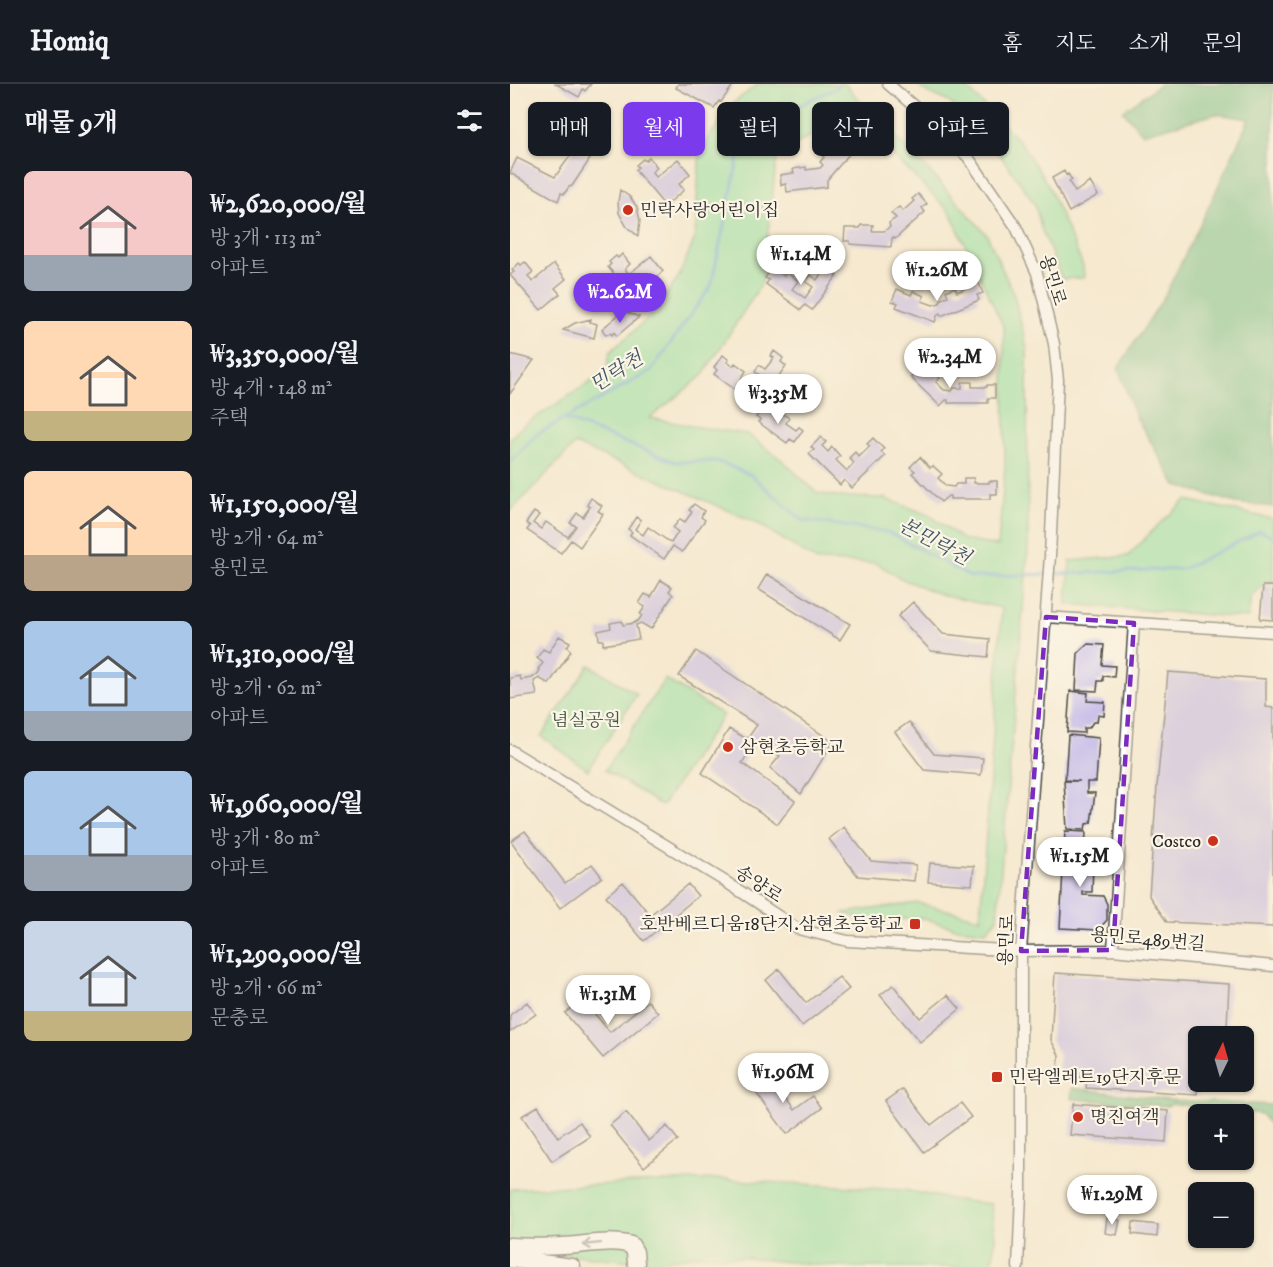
<!DOCTYPE html>
<html lang="ko">
<meta charset="utf-8">
<style>
:root{--surface:#171b24;--page:#242831;--text:#f1f3f6;--muted:#9ea1a6;--line:#363941;--accent:#7c3aed}
body{margin:0;font-family:"IM FELL DW Pica","Noto Serif KR",serif;background:var(--page);color:var(--text);height:100vh;display:flex;flex-direction:column;font-size:22px;white-space:nowrap}
*{box-sizing:border-box;margin:0}
p{font-size:20px;color:var(--muted)}
.icon{flex:none;width:33px;height:33px;fill:none;stroke:currentColor;stroke-width:2;stroke-linecap:round;stroke-linejoin:round}
.map{position:relative;flex:1;overflow:hidden}
.sheet{display:flex;flex-direction:column;background:var(--surface);width:510px}
.sheet>*{flex:none}
.banner{position:absolute;left:18px;top:18px;width:570px;height:54px;display:flex;gap:12px}
.needle{width:39px;rotate:5deg}
.fabs{position:absolute;left:678px;top:942px;display:grid;gap:12px}
.fabs a{display:grid;place-items:center;width:66px;height:66px;border-radius:9px;background:var(--surface);box-shadow:0 2px 4px #0004;font-size:30px}
.price{position:absolute;translate:-50% -51px;padding:0 14px;border-radius:21px;background:#fff;color:#222;font-size:20px;line-height:39px;filter:drop-shadow(0 2px 3px #0008)}
.price::after{content:'';position:absolute;left:50%;top:36px;width:18px;height:14px;margin-left:-9px;background:inherit;clip-path:polygon(0 0,100% 0,50% 100%)}
.price.active{background:var(--accent);color:#fff}
ul{padding:0;list-style:none}
li{display:flex;align-items:center;gap:18px;height:150px;padding:0 24px}
li span{display:grid;place-items:center;flex:none;width:168px;height:120px;border-radius:9px;color:#555}
li>.icon{margin-inline-start:auto}
span .icon{width:72px;height:72px;fill:#fffc;stroke-width:1}
li b{font-size:26px}
h2{display:flex;justify-content:space-between;align-items:center;height:72px;padding:0 24px;font-size:26px}
.chip{padding:0 21px;border-radius:9px;background:var(--surface);box-shadow:0 2px 4px #0004;font-size:21px;line-height:54px}
.chip.active{background:var(--accent);color:#fff}
header{display:flex;align-items:center;gap:36px;box-sizing:border-box;height:84px;padding:0 30px;background:var(--surface);border-bottom:2px solid var(--line)}
header strong{font-size:28px}
nav{display:flex;gap:33px;margin-inline-start:auto;font-size:21px}
main{display:flex;flex:1;min-height:0}
.map>svg:first-child{display:block}
</style>
<header>
<strong>Homiq</strong>
<nav><a>홈</a><a>지도</a><a>소개</a><a>문의</a></nav>
</header>
<main>
<section class="sheet">
<h2>매물 9개<svg class="icon" aria-label="filters" viewBox="0 0 24 24"><path d="M4 7h16M4 17h16"/><circle cx="9" cy="7" r="2"/><circle cx="15" cy="17" r="2"/></svg></h2>
<ul>
<li><span style="background:linear-gradient(#f6c9c9 70%,#9aa5b1 0)"><svg class="icon" aria-label="home" viewBox="0 0 24 24"><path d="M3 11l9-7 9 7M6 9v11h12V9"/></svg></span><div><b>₩2,620,000/월</b><p>방 3개 · 113 m²</p><p>아파트</p></div></li>
<li><span style="background:linear-gradient(#ffd9b3 75%,#c2b280 0)"><svg class="icon" aria-label="home" viewBox="0 0 24 24"><path d="M3 11l9-7 9 7M6 9v11h12V9"/></svg></span><div><b>₩3,350,000/월</b><p>방 4개 · 148 m²</p><p>주택</p></div></li>
<li><span style="background:linear-gradient(#ffd9b3 70%,#b9a48a 0)"><svg class="icon" aria-label="home" viewBox="0 0 24 24"><path d="M3 11l9-7 9 7M6 9v11h12V9"/></svg></span><div><b>₩1,150,000/월</b><p>방 2개 · 64 m²</p><p>용민로</p></div></li>
<li><span style="background:linear-gradient(#a9c7e8 75%,#9aa5b1 0)"><svg class="icon" aria-label="home" viewBox="0 0 24 24"><path d="M3 11l9-7 9 7M6 9v11h12V9"/></svg></span><div><b>₩1,310,000/월</b><p>방 2개 · 62 m²</p><p>아파트</p></div></li>
<li><span style="background:linear-gradient(#a9c7e8 70%,#9aa5b1 0)"><svg class="icon" aria-label="home" viewBox="0 0 24 24"><path d="M3 11l9-7 9 7M6 9v11h12V9"/></svg></span><div><b>₩1,960,000/월</b><p>방 3개 · 80 m²</p><p>아파트</p></div></li>
<li><span style="background:linear-gradient(#c9d6e8 75%,#c2b280 0)"><svg class="icon" aria-label="home" viewBox="0 0 24 24"><path d="M3 11l9-7 9 7M6 9v11h12V9"/></svg></span><div><b>₩1,290,000/월</b><p>방 2개 · 66 m²</p><p>문충로</p></div></li>
</ul>
</section>
<div class="map">
<svg width="763" height="1183" viewBox="0 0 763 1183">
<rect width="100%" height="100%" fill="#fcf5e5"/>
<filter id="ink" filterUnits="userSpaceOnUse"><feTurbulence type="fractalNoise" baseFrequency=".0167" numOctaves="2"/><feDisplacementMap in="SourceGraphic" scale="12" xChannelSelector="R" yChannelSelector="G"/><feConvolveMatrix kernelMatrix="1 2 1 2 8 2 1 2 1" color-interpolation-filters="sRGB"/></filter>
<filter id="wash" filterUnits="userSpaceOnUse"><feTurbulence type="fractalNoise" baseFrequency=".008" numOctaves="4" result="noise"/><feDisplacementMap in="SourceGraphic" scale="24" xChannelSelector="R" yChannelSelector="G"/><feGaussianBlur stdDeviation="1.35" result="paint"/><feColorMatrix in="noise" values="0 0 0 0 0 0 0 0 0 0 0 0 0 0 0 0 0 1.4 0 .05"/><feComposite in="paint" operator="in"/></filter>
<g filter="url(#wash)">
<rect width="100%" height="100%" fill="#f5e9d0"/>
<!-- green -->
<path fill="#8ee0a0" stroke="#5c8666" stroke-width="1.5" fill-rule="evenodd" d="M248,0H335L352,19L410,77L477,151L504,211L517,264L518,466L487,835L476,847L446,844L411,834L359,837L332,829L408,819L470,834L492,524L435,512L394,496L366,479L307,477L247,439L65,360L0,428V354L14,341L96,288L100,268L146,227L169,192L185,154L190,66L222,20ZM339,28L440,128L494,244L495,382L488,462L454,456L419,431L374,414L333,413L307,409L272,376L237,350L182,342L140,334L193,291L252,199L267,72Z
M407,0H450L461,8L511,59L538,101L573,182L574,194L552,195L531,144L525,120L501,86L472,47L439,18L413,6Z
M676,416L763,435V499L756,498L741,513L738,534L557,520L560,477L618,472L647,442Z
M79,581L127,610L78,686L31,652Z
M155,595L213,631L152,722L95,686Z
M207,1095L394,1106L445,1116L481,1120L485,1155L482,1183H335L192,1170L138,1179L0,1164V1105Z"/>
<!-- forest -->
<path fill="#72be86" stroke="#4e7458" stroke-width="1.5" d="M650,0H763V423L726,419L666,401L626,333L608,284L654,213L698,124L739,35L706,30L633,50L613,27Z
M562,1004L661,1016L763,1021V1045L751,1030L662,1020L657,1022L561,1015Z"/>
<g fill="none" stroke-linecap="round" stroke-linejoin="round">
<!-- stream -->
<path stroke="#62a6d7" stroke-width="3" d="M55,335L165,378L207,377L241,391L292,436L378,448L461,493L673,485L750,447L763,452
M0,378L27,350L141,287L201,202L228,76L256,37L326,4L329,0"/>
</g>
<g id="blocks">
<!-- building -->
<path fill="#bdb2ea" d="M46,0H81L75,7L73,5L69,13Z
M168,0H224L211,18L209,17L204,24L166,4Z
M336,46L345,54L342,58L346,62L317,96V103L277,108L276,100L271,101L270,91L284,89L283,85L296,83V86L310,84L313,81L310,78L314,73L309,69L318,59L322,63Z
M65,65L80,75L62,102L59,103L54,110L51,109L48,117L0,89L7,74L45,93Z
M139,73L147,83L142,88L146,93L168,75L180,90L169,100L174,106L155,122L125,86L128,83L126,81L133,75L135,77Z
M554,87L556,91L558,90L562,96L559,98L565,108L580,98L588,111L559,128L542,94Z
M110,106L120,113L127,123L130,137L128,152L117,143L109,129L108,118Z
M408,110L417,120L412,124L415,128L385,155L383,153L382,154L381,163L340,160V157H334L335,144H350L351,141H363L362,147H374L380,143L379,139L386,134L381,129L389,123L393,127L404,117L402,115Z
M112,170L120,180L115,185L119,190L141,172L153,187L142,197L147,203L128,219L98,183L101,180L99,178L106,172L108,174Z
M15,178L23,188L18,192L22,198L44,180L56,195L45,204L50,210L31,226L0,191L4,188L2,186L9,179L11,181Z
M315,178L325,184L322,188L327,192L302,226L295,221L291,226L256,200L259,196L255,194L264,181L270,186L269,188L274,192L277,189L288,197L282,205L295,214L303,203L296,198L301,191L307,196L315,184L312,182Z
M468,197L473,209L467,211L469,216L431,232L430,229L428,230L425,238L386,223L388,219L382,217L387,205L401,211L403,207L414,212L412,217L423,221L430,219L431,215L438,212L436,207L445,203L447,208L461,202L460,200Z
M113,227L129,233L107,252L104,248L102,251L100,249L96,251L92,245Z
M81,235L80,238L87,240L84,254L53,246L65,239Z
M264,267L273,274L271,278L276,282L251,316L243,310L239,316L204,290L207,286L204,283L213,271L219,276L217,278L223,282L225,279L236,287L231,295L243,304L251,292L245,288L249,281L255,285L264,274L261,272Z
M0,270L24,276L0,310Z
M408,277L419,288L421,286L430,294L426,298L434,306L442,307L444,304H452V298H462V303H477V301H485V314H478V319H438V316H436L430,322L400,293L403,291L399,287Z
M256,320L262,324L260,327L267,331L270,328L279,334L276,339L286,346L289,343L293,346L285,358L280,355L277,359L248,338L250,336L246,333Z
M311,353L316,358L312,362L318,368L322,363L330,372L326,376L337,387L344,379L339,374L345,368L349,373L360,362L357,360L363,354L374,365L371,368L375,372L342,404L334,396L330,401L299,370L304,366L301,363Z
M410,373L420,384L423,382L432,390L428,394L436,402L444,403L446,400H454V394H464V399H479V397H487V410H480V415H440V412H438L431,418L402,389L405,387L400,383Z
M81,414L92,422L88,427L93,430L70,463L61,456L51,469L17,446L20,442L16,439L24,428L29,431L23,439L31,445L36,438L58,453L66,442L60,439L67,429L73,433L80,423L77,421Z
M184,420L194,427L191,433L195,436L172,468L163,462L154,475L120,451L122,448L118,445L126,433L131,436L125,445L133,451L138,443L161,459L168,448L163,444L170,435L175,438L182,428L179,426Z
M257,490L340,540L330,556L248,505Z
M151,496L162,503L159,507L163,511L141,545L131,539L126,541L129,555L93,561V556H89L88,547L101,544L100,539L112,537L113,541L124,539L129,536L132,531L130,530L135,523L129,519L135,510L141,513Z
M753,502H763V536L750,535Z
M403,518L433,550L480,555L478,573L421,567L388,532Z
M49,552L60,558L57,563L61,567L39,600L29,594L24,597L27,611L0,615V594L10,592L11,596L22,594L27,591L30,586L28,585L33,579L27,574L33,565L39,568Z
M578,560L594,561L592,581L605,582L604,593L593,592V597H588L587,607L566,606L568,569Z
M186,567L323,658L291,710L260,684L270,672L245,659L232,679L285,717L268,740L192,689L219,645L237,655L247,641L169,592Z
M658,588L756,595V623L763,624V843L657,838L639,812L647,702Z
M560,607L578,609L577,617L595,618L594,632L588,631L587,638H583L579,644H574V649L557,648Z
M399,638L424,670L473,674L471,691L414,686L385,648Z
M558,651L589,654L586,698H577V709H585L581,739L576,740L575,746L557,745L554,697H570L555,696Z
M334,743L361,777L406,781L404,797L348,792L319,755Z
M15,747L55,799L82,780L92,793L50,824L1,757Z
M555,747L576,748L574,781H583L582,808H573V811L593,812L597,820V836L588,846L550,844Z
M420,779L464,782L462,801L418,798Z
M113,798L140,831L178,800L188,812L134,857L96,812Z
M269,885L296,919L329,893L339,905L292,942L256,896Z
M545,889L719,900L717,942L706,941V944H701L698,952H688V1011L576,1004L577,994L548,991L549,971L541,956Z
M383,901L410,934L438,911L450,925L410,958L370,911Z
M72,915L100,948L138,917L148,929L93,974L55,929Z
M17,918L26,930L0,948V931Z
M257,988L284,1026L303,1012L312,1024L277,1050L240,1001Z
M393,1005L421,1041L450,1019L461,1033L414,1068L376,1017Z
M563,1020L658,1027L656,1058L560,1051Z
M28,1022L48,1053L70,1038L80,1053L42,1077L12,1032Z
M116,1028L139,1057L157,1042L168,1056L134,1083L100,1041Z
M597,1134L610,1136L607,1151L595,1149Z
M623,1138L648,1141L647,1153L622,1150Z"/>
</g>
</g>
<g filter="url(#ink)">
<use href="#blocks" fill-opacity="0" stroke="#494844" stroke-width="1.5"/>
<g fill="none" stroke-linecap="round" stroke-linejoin="round">
<defs>
<path id="minor" d="M378,0L406,24L458,73L506,143L527,189L544,260L548,296L540,472L511,867V1109L508,1183
M536,533L763,548
M0,666L216,798L288,845L338,857L511,867L603,866L763,882
M603,866L624,539"/>
<path id="highway" d="M0,1162C18,1163 36,1163 53,1162C76,1161 98,1155 121,1161L125,1168L126,1179
M0,1175L62,1183"/>
</defs>
<!-- minor casing -->
<use href="#minor" stroke="#494844" stroke-width="13"/>
<!-- highway casing -->
<use href="#highway" stroke="#494844" stroke-width="19"/>
<!-- minor -->
<use href="#minor" stroke="#fff" stroke-width="10"/>
<!-- highway -->
<use href="#highway" stroke="#fff" stroke-width="16"/>
</g>
<!-- one-way arrows -->
<defs><path id="oneway-shaft" d="M-6 0H5M1.5-3L5.5 0L1.5 3" fill="none" stroke-width="1.6" stroke-linecap="round" stroke-linejoin="round" transform="scale(1.5)"/></defs>
<use stroke="#a0a0a0" href="#oneway-shaft" transform="translate(82 1160) rotate(174)"/>
</g>
<!-- marked area -->
<path d="M0 0H763V1183H0ZM536,533L624,539L603,866L511,867Z" fill="#f5e9d0" fill-opacity=".55" fill-rule="evenodd"/>
<path fill="none" stroke="#7b2cbf" stroke-width="4.5" stroke-dasharray="12 8" stroke-linejoin="round" d="M536,533L624,539L603,866L511,867Z"/>
<!-- markers -->
<g fill="#c8321e" stroke="#fcf5e5" stroke-width="2">
<circle cx="118" cy="126" r="6"/>
<circle cx="218" cy="663" r="6"/>
<circle cx="703" cy="757" r="6"/>
<rect x="399" y="834" width="12" height="12" rx="3"/>
<rect x="481" y="987" width="12" height="12" rx="3"/>
<circle cx="568" cy="1033" r="6"/>
</g>
<g text-anchor="middle" stroke-width="4.5" stroke-linejoin="round" paint-order="stroke">
<!-- poi labels -->
<g font-size="18" fill="#2b2b2b" stroke="#fcf5e5" text-anchor="start">
<text x="130" y="132">민락사랑어린이집</text>
<text x="230" y="669">삼현초등학교</text>
<text x="691" y="763" text-anchor="end">Costco</text>
<text x="393" y="846" text-anchor="end">호반베르디움18단지.삼현초등학교</text>
<text x="499" y="999">민락엘레트19단지후문</text>
<text x="580" y="1039">명진여객</text>
</g>
<!-- street labels -->
<g font-size="18" fill="#2b2b2b" stroke="#fcf5e5">
<text transform="translate(543 196) rotate(73)" y="6">용민로</text>
<text transform="translate(249 800) rotate(33)" y="6">송양로</text>
<text transform="translate(638 855) rotate(5)" y="6">용민로489번길</text>
<text transform="translate(496 856) rotate(-87)" y="6">용민로</text>
</g>
<!-- park labels -->
<g font-size="18" fill="#445848" stroke="#fcf5e5">
<text x="76" y="642">념실공원</text>
</g>
<!-- water labels -->
<g font-size="20" font-style="italic" fill="#3e5667" stroke="#fcf5e5">
<text transform="translate(106 287) rotate(-32)" y="7">민락천</text>
<text transform="translate(425 457) rotate(28)" y="7">본민락천</text>
</g>
</g>
</svg>
<div class="fabs">
<a><svg class="needle" viewBox="-14 -14 28 28"><path d="M0-13l5 13h-10z" fill="#e53935"/><path d="M0 13l5-13h-10z" fill="#9ea1a6"/></svg></a>
<a>+</a>
<a>−</a>
</div>
<b class="price" style="left:291px;top:202px">₩1.14M</b>
<b class="price" style="left:427px;top:218px">₩1.26M</b>
<b class="price active" style="left:110px;top:240px">₩2.62M</b>
<b class="price" style="left:440px;top:305px">₩2.34M</b>
<b class="price" style="left:268px;top:341px">₩3.35M</b>
<b class="price" style="left:570px;top:804px">₩1.15M</b>
<b class="price" style="left:98px;top:942px">₩1.31M</b>
<b class="price" style="left:273px;top:1020px">₩1.96M</b>
<b class="price" style="left:602px;top:1142px">₩1.29M</b>
<div class="banner">
<a class="chip">매매</a>
<a class="chip active">월세</a>
<a class="chip">필터</a>
<a class="chip">신규</a>
<a class="chip">아파트</a>
</div>
</div>
</main>
